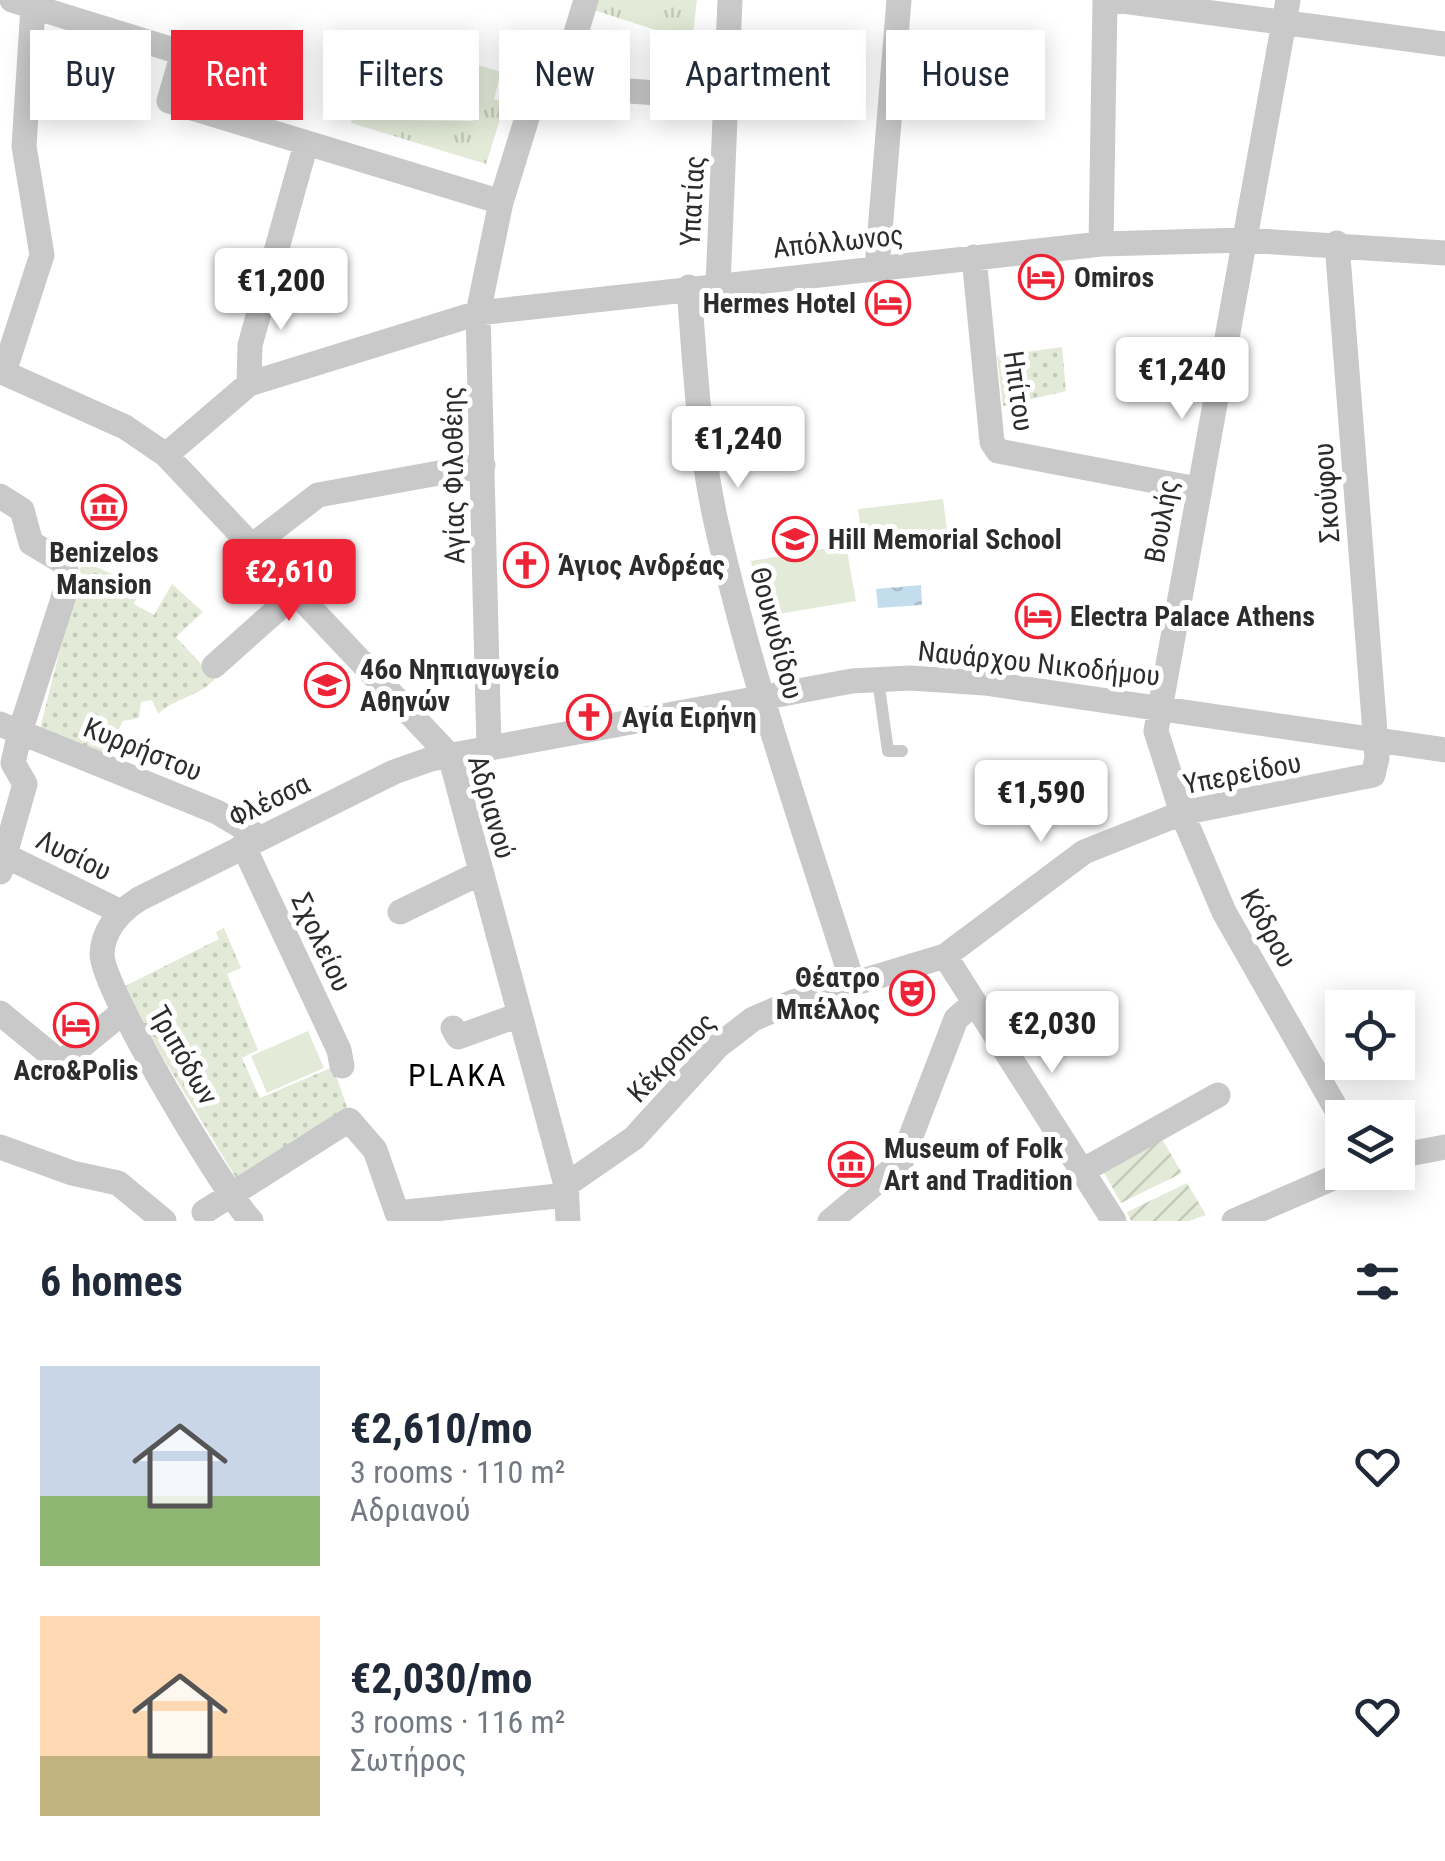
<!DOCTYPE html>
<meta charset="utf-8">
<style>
:root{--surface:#fff;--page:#f6f6f7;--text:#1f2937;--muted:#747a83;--accent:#ee2336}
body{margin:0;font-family:"Roboto Condensed",sans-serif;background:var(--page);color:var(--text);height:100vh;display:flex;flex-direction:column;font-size:38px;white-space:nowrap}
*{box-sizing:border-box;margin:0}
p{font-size:32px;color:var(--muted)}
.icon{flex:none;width:55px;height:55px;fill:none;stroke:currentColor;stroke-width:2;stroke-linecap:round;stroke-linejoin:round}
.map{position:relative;height:1221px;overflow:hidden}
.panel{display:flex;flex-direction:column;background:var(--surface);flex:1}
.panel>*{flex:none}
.guide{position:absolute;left:30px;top:30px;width:1385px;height:90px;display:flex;gap:20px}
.tools{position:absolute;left:1325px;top:990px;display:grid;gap:20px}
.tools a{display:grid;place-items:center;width:90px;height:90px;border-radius:0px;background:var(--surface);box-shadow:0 5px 25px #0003;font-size:50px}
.price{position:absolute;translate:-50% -85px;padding:0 22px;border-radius:10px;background:#fff;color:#222;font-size:32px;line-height:65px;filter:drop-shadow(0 2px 5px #0008)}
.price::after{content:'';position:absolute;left:50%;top:60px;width:30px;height:22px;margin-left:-15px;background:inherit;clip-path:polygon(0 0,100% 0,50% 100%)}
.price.selected{background:var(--accent);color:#fff}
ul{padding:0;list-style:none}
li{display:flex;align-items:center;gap:30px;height:250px;padding:0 40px}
li span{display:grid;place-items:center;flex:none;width:280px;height:200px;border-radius:0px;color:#555}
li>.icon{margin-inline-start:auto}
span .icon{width:120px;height:120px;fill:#fffc;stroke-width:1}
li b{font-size:42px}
h2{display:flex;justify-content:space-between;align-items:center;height:120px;padding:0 40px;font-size:42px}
.chip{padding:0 35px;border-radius:0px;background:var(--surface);box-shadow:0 5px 25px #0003;font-size:35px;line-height:90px}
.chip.selected{background:var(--accent);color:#fff}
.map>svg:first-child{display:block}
</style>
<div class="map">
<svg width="1445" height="1221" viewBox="0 0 1445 1221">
<defs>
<pattern id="grass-dots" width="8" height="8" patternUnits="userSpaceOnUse" patternTransform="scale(2.5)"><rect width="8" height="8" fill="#e3ebd8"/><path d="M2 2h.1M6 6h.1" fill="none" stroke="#c3caba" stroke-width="1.8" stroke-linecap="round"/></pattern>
<pattern id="park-tufts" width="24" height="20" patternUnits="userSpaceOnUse" patternTransform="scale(2.5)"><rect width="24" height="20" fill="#e3ebd8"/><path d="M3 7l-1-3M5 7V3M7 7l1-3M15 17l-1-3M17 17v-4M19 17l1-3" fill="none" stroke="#c3caba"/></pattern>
<pattern id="garden-furrows" width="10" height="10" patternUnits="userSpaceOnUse" patternTransform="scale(2.5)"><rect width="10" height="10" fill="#e3ebd8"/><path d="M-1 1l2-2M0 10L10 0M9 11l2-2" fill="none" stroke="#c3caba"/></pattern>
<pattern id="water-ripples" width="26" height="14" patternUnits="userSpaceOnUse" patternTransform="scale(2.5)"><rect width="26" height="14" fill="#c3ddec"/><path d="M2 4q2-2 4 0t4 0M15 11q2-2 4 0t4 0" fill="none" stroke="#a8becb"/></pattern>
</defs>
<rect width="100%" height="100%" fill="#fff"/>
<!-- grass -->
<path fill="url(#grass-dots)" d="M1062,347L1066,391L1003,406L997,356Z
M82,561L141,586L134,604L154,615L172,584L203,612L176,637L215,679C195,699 178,696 158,714L152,700L141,702L139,718L123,721L105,757L40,729Z
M224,928L241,968L227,974L258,1050L242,1058L260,1098L333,1067L347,1107L239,1183L121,988L219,939L216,932Z"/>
<!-- park -->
<path fill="url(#park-tufts)" d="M597,0H697L692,42L594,10Z
M401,42L501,72L494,99L505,103L486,164L351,123L360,94L401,107L402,120L473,121L474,73L403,72L402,82L354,67L360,48L395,59Z"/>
<!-- garden -->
<path fill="url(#garden-furrows)" d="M1162,1139L1182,1173L1121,1203L1103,1171Z
M1187,1183L1206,1215L1189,1221H1131L1127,1212Z"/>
<!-- pitch -->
<path fill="#e3ebd8" d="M943,499L948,539L863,550L858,509Z
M846,545L856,601L761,617L751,561Z
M308,1031L324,1068L267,1093L251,1056Z"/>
<!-- water -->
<path fill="url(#water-ripples)" d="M921,585L922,605L878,608L876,589Z"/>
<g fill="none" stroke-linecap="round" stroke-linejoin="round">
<!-- lane -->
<path stroke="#c9c9c9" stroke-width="12" d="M878,680L888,751H902"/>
<!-- street -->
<path stroke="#c9c9c9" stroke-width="25" d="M12,0L183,53L169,101L501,202
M1115,0L1445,44
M1288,0L1156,731L1182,813L1224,912L1342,1119
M560,86L586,0
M1101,244L1105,0
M974,257L992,442L998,451L1197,489
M877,268L899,0
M718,285L730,0
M689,287C695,366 699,445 716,522C751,679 805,832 853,984
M0,371L125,427L166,455L450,756L566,1185L568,1221
M4,372L42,255L24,146L33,7
M249,384L250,345L306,144
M166,455L249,384L478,313L1101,244L1244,240L1445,253
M0,496L22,510L31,543L63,562L69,580L20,732L13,763L25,784L0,872
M253,545L318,495L483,465
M214,666L297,592
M0,724L217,812L259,837
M489,749L478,313L501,202L535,92L560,86L699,96
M243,845L339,1050L342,1066
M0,853L121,912
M400,912L480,873
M945,956L1114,1221
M0,1013L61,1063L124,1011
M453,1028L458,1037L519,1015
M0,1147L72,1173L118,1183L164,1221
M1398,1156L1445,1147
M1082,1171L1218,1095
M566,1185L634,1138L718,1046L753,1019L793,1002L945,956L1084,852L1182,813L1373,775L1377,758L1337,243
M204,1212L349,1120L375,1150L397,1213L567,1195
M251,1221C222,1189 102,989 102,954C103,929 119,912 139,899L394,772L431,759L852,681L910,678L985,683L1445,750
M830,1221L901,1162L956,1019L972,1005
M1234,1221L1347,1172"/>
</g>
<!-- icons -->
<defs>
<symbol id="hotel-ring" viewBox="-11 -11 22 22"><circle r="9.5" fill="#fff" stroke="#ee2336" stroke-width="1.5"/><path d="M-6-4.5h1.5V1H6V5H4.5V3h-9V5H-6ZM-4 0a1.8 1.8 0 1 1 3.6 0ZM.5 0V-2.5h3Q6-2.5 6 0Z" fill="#ee2336"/></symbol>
<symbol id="museum-ring" viewBox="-11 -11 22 22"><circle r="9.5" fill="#fff" stroke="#ee2336" stroke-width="1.5"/><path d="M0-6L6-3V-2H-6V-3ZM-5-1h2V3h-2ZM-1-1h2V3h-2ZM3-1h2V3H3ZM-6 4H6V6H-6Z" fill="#ee2336"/></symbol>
<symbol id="school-ring" viewBox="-11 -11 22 22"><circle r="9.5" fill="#fff" stroke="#ee2336" stroke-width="1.5"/><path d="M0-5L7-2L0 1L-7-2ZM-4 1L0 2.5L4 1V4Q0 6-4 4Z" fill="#ee2336"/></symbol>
<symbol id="church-ring" viewBox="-11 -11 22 22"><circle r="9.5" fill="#fff" stroke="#ee2336" stroke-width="1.5"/><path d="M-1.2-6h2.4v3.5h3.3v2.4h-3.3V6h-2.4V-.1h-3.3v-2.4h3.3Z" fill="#ee2336"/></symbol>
<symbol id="theatre-ring" viewBox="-11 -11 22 22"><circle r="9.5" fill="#fff" stroke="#ee2336" stroke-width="1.5"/><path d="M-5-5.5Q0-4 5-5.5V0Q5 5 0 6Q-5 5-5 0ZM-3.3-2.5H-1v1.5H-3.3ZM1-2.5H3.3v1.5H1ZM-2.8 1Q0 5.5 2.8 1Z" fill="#ee2336"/></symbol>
</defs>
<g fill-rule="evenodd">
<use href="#hotel-ring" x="1016" y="252" width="50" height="50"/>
<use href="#hotel-ring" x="863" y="278" width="50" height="50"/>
<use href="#museum-ring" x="79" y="482" width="50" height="50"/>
<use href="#school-ring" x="770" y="514" width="50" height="50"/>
<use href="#church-ring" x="501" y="540" width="50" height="50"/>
<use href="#hotel-ring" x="1013" y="591" width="50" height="50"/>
<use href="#school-ring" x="302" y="660" width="50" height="50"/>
<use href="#church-ring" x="564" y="692" width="50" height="50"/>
<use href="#theatre-ring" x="887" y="968" width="50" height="50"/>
<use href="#hotel-ring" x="51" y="1000" width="50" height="50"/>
<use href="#museum-ring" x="826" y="1139" width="50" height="50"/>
</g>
<g text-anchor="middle" stroke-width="10" stroke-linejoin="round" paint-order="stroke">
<!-- street labels -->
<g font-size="28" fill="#2c2c2c" stroke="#fff">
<text transform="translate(692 201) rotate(-87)" y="10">Υπατίας</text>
<text transform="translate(838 241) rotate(-6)" y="10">Απόλλωνος</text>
<text transform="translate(1019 391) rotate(82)" y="10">Ηπίτου</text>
<text transform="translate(453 475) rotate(-91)" y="10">Αγίας Φιλοθέης</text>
<text transform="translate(1326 493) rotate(-94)" y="10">Σκούφου</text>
<text transform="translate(1161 521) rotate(-80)" y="10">Βουλής</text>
<text transform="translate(777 633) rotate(75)" y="10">Θουκυδίδου</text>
<text transform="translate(1039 663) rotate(6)" y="10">Ναυάρχου Νικοδήμου</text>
<text transform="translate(143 749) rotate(22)" y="10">Κυρρήστου</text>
<text transform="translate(1242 773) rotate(-11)" y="10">Υπερείδου</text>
<text transform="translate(269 800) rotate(-26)" y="10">Φλέσσα</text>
<text transform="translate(492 807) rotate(74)" y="10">Αδριανού</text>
<text transform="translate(74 855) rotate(26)" y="10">Λυσίου</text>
<text transform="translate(1269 928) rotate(61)" y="10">Κόδρου</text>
<text transform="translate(322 942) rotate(65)" y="10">Σχολείου</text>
<text transform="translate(184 1055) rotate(60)" y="10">Τριπόδων</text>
<text transform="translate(671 1057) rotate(-46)" y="10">Κέκροπος</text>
</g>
<!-- poi labels -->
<g font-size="28" font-weight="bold" fill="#2c2c2c" stroke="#fff" text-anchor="start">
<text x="1074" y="287">Omiros</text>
<text x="856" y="313" text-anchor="end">Hermes Hotel</text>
<text x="828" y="549">Hill Memorial School</text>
<text x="104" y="562" text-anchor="middle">Benizelos<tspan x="104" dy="32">Mansion</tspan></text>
<text x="558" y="575">Άγιος Ανδρέας</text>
<text x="1070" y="626">Electra Palace Athens</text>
<text x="360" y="679">46ο Νηπιαγωγείο<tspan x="360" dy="32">Αθηνών</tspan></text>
<text x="622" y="727">Αγία Ειρήνη</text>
<text x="880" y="987" text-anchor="end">Θέατρο<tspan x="880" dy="32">Μπέλλος</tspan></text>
<text x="76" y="1080" text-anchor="middle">Acro&amp;Polis</text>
<text x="884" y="1158">Museum of Folk<tspan x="884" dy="32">Art and Tradition</tspan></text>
</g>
<!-- quarter labels -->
<g font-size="32" letter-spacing="2.5" fill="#000" stroke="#fff">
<text x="458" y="1086">PLAKA</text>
</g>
</g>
</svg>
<div class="tools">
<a><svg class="icon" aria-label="locate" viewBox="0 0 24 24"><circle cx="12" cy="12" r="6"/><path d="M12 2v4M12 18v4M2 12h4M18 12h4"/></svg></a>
<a><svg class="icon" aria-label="layers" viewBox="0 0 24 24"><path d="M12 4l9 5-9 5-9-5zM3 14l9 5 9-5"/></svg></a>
</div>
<b class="price" style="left:281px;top:333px">€1,200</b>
<b class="price" style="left:1182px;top:422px">€1,240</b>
<b class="price" style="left:738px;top:491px">€1,240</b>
<b class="price selected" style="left:289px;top:624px">€2,610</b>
<b class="price" style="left:1041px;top:845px">€1,590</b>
<b class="price" style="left:1052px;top:1076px">€2,030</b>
<div class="guide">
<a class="chip">Buy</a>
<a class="chip selected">Rent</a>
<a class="chip">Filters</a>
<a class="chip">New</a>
<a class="chip">Apartment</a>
<a class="chip">House</a>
</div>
</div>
<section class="panel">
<h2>6 homes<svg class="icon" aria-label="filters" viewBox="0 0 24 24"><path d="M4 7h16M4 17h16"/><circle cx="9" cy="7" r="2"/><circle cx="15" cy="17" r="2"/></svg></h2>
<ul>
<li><span style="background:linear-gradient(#c9d6e8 65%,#8fb573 0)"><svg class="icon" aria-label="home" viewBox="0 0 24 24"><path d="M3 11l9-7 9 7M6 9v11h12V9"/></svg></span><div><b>€2,610/mo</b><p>3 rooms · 110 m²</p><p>Αδριανού</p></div><svg class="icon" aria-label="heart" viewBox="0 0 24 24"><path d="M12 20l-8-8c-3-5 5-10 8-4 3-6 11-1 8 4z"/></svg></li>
<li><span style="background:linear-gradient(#ffd9b3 70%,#c2b280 0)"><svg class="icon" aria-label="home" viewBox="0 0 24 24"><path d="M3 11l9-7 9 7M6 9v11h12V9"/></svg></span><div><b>€2,030/mo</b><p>3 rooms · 116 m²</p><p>Σωτήρος</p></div><svg class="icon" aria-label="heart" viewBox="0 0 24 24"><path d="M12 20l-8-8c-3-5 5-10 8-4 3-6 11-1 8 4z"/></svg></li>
</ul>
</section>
